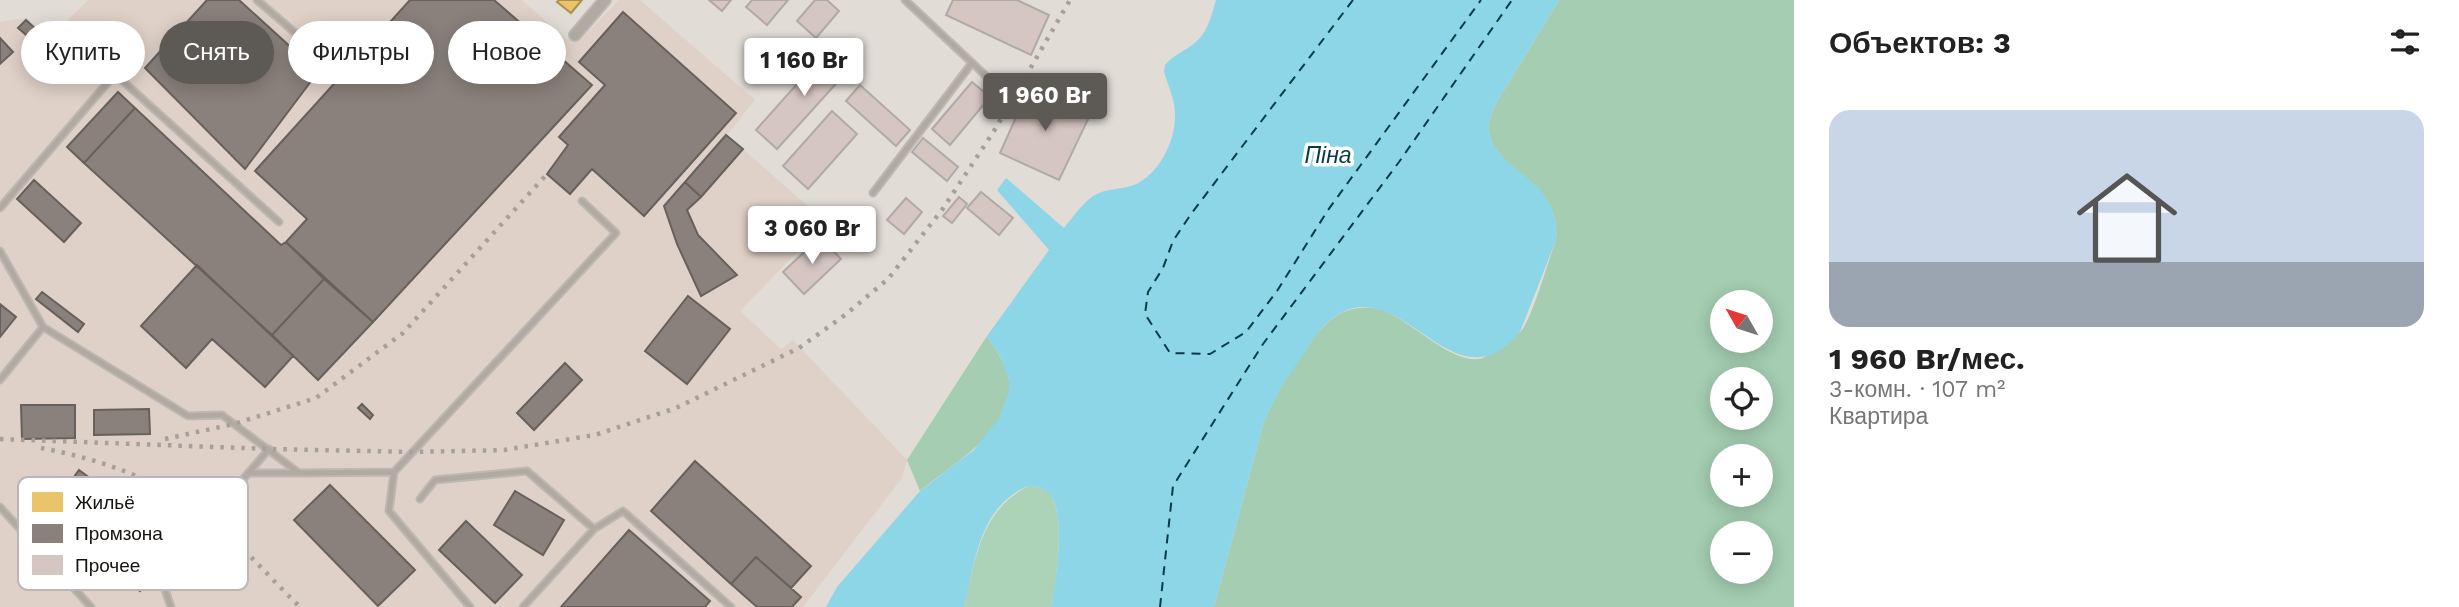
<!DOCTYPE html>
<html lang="ru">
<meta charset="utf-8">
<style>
:root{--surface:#fff;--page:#f2f2f2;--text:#222;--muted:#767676;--line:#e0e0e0;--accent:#5d5955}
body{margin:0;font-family:"Work Sans",sans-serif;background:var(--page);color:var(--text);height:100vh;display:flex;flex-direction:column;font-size:26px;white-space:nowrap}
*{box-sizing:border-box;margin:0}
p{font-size:23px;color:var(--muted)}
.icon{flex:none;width:38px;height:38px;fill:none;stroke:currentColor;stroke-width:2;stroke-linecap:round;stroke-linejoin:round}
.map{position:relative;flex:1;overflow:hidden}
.details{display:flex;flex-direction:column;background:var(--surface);width:665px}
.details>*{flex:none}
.hud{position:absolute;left:21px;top:21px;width:665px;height:63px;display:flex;gap:14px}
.needle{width:46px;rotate:309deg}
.tools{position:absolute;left:1710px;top:290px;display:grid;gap:14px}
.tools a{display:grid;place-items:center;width:63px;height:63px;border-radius:50%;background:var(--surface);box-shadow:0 4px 18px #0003;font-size:35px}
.price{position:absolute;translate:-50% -60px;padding:0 16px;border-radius:7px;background:#fff;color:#222;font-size:23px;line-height:46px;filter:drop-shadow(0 2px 4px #0008)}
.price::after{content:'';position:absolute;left:50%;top:42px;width:21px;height:16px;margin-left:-10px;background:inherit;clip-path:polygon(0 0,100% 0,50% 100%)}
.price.current{background:var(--accent);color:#fff}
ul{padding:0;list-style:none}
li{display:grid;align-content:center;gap:14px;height:371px;padding:0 35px}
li+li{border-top:2px solid var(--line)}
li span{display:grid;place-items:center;height:217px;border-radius:21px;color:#555}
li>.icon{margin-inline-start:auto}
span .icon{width:126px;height:126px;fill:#fffc;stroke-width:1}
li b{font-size:30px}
h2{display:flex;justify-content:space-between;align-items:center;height:84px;padding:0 35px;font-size:30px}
.tag{padding:0 24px;border-radius:32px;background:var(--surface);box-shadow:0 4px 18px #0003;font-size:24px;line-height:63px}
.tag.current{background:var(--accent);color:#fff}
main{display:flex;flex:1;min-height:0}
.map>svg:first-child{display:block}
</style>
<main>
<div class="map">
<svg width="1794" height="607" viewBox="0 0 1794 607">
<rect width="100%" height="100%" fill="#e2dcd7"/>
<!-- built -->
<path fill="#dfd1c7" d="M88,0H522L565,38L578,42L619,0H640L755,100L727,135L826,222L740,311L781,349L793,340L907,460L902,478L803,607H0V22L27,18L40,30L46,42Z"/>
<!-- green -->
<path fill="#acd2b7" d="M1029,486C1037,486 1043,487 1049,493C1067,514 1055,580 1052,607H964C975,560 981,509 1029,486Z"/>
<!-- forest -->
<path fill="#a4cdb1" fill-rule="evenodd" d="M1559,0H1794V607H1214L1263,425C1275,393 1306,339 1333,318C1345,309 1364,305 1378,309C1408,316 1453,368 1483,358C1489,355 1495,349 1500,346C1507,341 1517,336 1522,330C1535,310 1547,264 1556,240C1562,179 1492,171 1489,130C1488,121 1492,112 1496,103ZM1722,303H1760V341H1722ZM1722,380H1760V418H1722ZM1722,457H1760V495H1722ZM1722,534H1760V572H1722Z
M987,336C996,350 1006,364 1009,380C1015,430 952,464 920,491L907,460Z"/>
<!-- water -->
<path fill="#8dd6e8" d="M1216,0H1559L1496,103C1492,112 1488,120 1489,129C1491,171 1562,177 1556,240L1520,332C1453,413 1403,269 1334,317C1321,326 1311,342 1303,355C1287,377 1273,399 1263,425L1214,607H1052C1055,575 1064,536 1055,504C1052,494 1043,485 1031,486C1025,486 1018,491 1012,495C977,521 974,568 964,607H826L837,587L920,491L974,450L999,418L1009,392V379L1000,356L987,336L1049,250L997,190L1006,178L1064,228C1073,217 1081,205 1093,196C1106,188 1121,190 1134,185C1159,175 1176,140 1175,114C1175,99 1168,86 1164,72L1165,65C1174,54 1186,51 1197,41C1208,31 1212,14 1216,0Z"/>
<!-- homes -->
<path fill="#e9c46a" stroke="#aa8f4f" stroke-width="2" d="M559,0H582L571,13L557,2Z"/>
<!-- industry -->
<path fill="#8a817c" stroke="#67605b" stroke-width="2" d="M207,0H239L318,72L245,169L145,68Z
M410,0H494L592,85L373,322L286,242L307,219L255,171Z
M623,12L736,113L644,216L592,169L570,194L547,174L568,145L559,137L605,85L579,62Z
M26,20L38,31L31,39L18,28Z
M0,38L13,52L0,64Z
M118,92L135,108L84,163L67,147Z
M135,108L281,245L286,242L324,279L272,335L84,163Z
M726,135L743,149L701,197L685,182Z
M34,180L81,223L64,242L17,199Z
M685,182L701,197L687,210L698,235L737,275L701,296L677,244L664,206Z
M197,265L293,356L265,387L212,339L186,368L141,326Z
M324,279L373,322L318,380L272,335Z
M42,292L84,324L78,332L36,299Z
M688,296L730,329L687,384L645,351Z
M0,304L16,317L0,337Z
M565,363L582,380L534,430L517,413Z
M362,404L373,415L370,419L358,408Z
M21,405H75V438L22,439Z
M149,409L150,434L94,435V410Z
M695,461L811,566L791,588L756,557L731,584L651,511Z
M79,470L176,541L140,591L43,520Z
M330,485L415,570L378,606L294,520Z
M515,491L564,520L543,555L494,525Z
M466,521L522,575L495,603L439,550Z
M629,530L710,601L705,607H561Z
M756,557L801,597L792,607H757L731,584Z"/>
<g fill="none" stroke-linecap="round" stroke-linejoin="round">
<!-- ferry -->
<path stroke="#073b46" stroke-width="2" stroke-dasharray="9 7" stroke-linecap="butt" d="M1353,0L1191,214L1173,241L1163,268L1148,292L1145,314L1170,353L1210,354L1246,332L1277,291L1328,210L1481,0
M1160,607L1173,486L1263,344L1399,162L1512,0"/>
</g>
<!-- building -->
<path fill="#d6c6c2" stroke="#afaaa7" stroke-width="2" d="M709,0H731L722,11Z
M752,0H788L767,25L746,7Z
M815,0H827L839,11L816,38L797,21Z
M953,0H1017L1049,15L1031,55L946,15Z
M830,47L852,66L777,149L756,130Z
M972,82L990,97L950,145L932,129Z
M860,85L910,130L896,146L846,101Z
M1030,86L1091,113L1059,180L1000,153Z
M832,111L857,134L808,189L783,166Z
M923,138L958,167L947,181L912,152Z
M981,192L1013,218L999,235L967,208Z
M959,197L967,204L952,223L943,216Z
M906,198L922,212L904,234L887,220Z
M820,237L841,259L804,294L783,272Z"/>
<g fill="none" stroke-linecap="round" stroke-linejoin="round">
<defs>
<path id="service" d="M257,0L329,62
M905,0L1000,89
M873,193L972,63
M0,208L115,74L279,222
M0,251L43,327L0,380
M43,327L188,416L222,415L299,473L394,472L616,233L582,201
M394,472L389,511L470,607
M248,473H299
M420,499L435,480L527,471L594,529
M0,507L91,607
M171,607L162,581L172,562L269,449
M523,607L594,529L623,511L731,607"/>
<path id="minor" d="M575,35L605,0"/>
</defs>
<!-- service casing -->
<use href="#service" stroke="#bcb8b4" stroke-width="9"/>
<!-- minor casing -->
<use href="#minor" stroke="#bcb8b4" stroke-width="14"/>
<!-- service -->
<use href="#service" stroke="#b2a9a1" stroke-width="5"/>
<!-- minor -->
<use href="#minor" stroke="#b2a9a1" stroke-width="10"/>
<!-- rail -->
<path stroke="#a6a09b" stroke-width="4.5" stroke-dasharray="3.5 7" stroke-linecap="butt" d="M0,439L269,449L413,452L504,450L595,435L676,408L799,348L845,315L888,279L942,210L994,131L1070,0
M165,439L234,424L316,398L403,333L547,174
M41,448C100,459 160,480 208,517C241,544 270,578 300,607"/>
</g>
<g text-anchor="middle" stroke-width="7" stroke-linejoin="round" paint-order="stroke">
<!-- water labels -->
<g font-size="23" font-style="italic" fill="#073b46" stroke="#fff">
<text x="1328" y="163">Піна</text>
</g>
</g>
<!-- legend -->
<rect x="18" y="477" width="230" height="113" rx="10" fill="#fff" stroke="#b9b8b7" stroke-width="2"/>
<rect x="32" y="492" width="31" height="20" fill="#e9c46a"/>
<rect x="32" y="524" width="31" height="19" fill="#8a817c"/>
<rect x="32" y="555" width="31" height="20" fill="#d6c6c2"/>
<g font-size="19" fill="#16120f">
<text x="75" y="509">Жильё</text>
<text x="75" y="540">Промзона</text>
<text x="75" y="572">Прочее</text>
</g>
</svg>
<div class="tools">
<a><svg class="needle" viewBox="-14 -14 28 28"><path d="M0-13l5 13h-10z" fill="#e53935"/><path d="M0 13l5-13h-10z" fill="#767676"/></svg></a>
<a><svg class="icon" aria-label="locate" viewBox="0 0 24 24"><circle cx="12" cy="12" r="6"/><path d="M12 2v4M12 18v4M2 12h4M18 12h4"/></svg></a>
<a>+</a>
<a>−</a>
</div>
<b class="price" style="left:804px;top:98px">1 160 Br</b>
<b class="price current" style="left:1045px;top:133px">1 960 Br</b>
<b class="price" style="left:812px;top:266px">3 060 Br</b>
<div class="hud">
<a class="tag">Купить</a>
<a class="tag current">Снять</a>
<a class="tag">Фильтры</a>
<a class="tag">Новое</a>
</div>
</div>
<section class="details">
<h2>Объектов: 3<svg class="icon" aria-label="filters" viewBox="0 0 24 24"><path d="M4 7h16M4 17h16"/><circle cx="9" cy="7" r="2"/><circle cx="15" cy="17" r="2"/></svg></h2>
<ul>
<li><span style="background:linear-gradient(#c9d6e8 70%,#9aa5b1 0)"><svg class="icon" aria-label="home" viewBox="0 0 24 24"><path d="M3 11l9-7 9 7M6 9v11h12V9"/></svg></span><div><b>1 960 Br/мес.</b><p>3-комн. · 107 m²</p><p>Квартира</p></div></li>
</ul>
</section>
</main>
